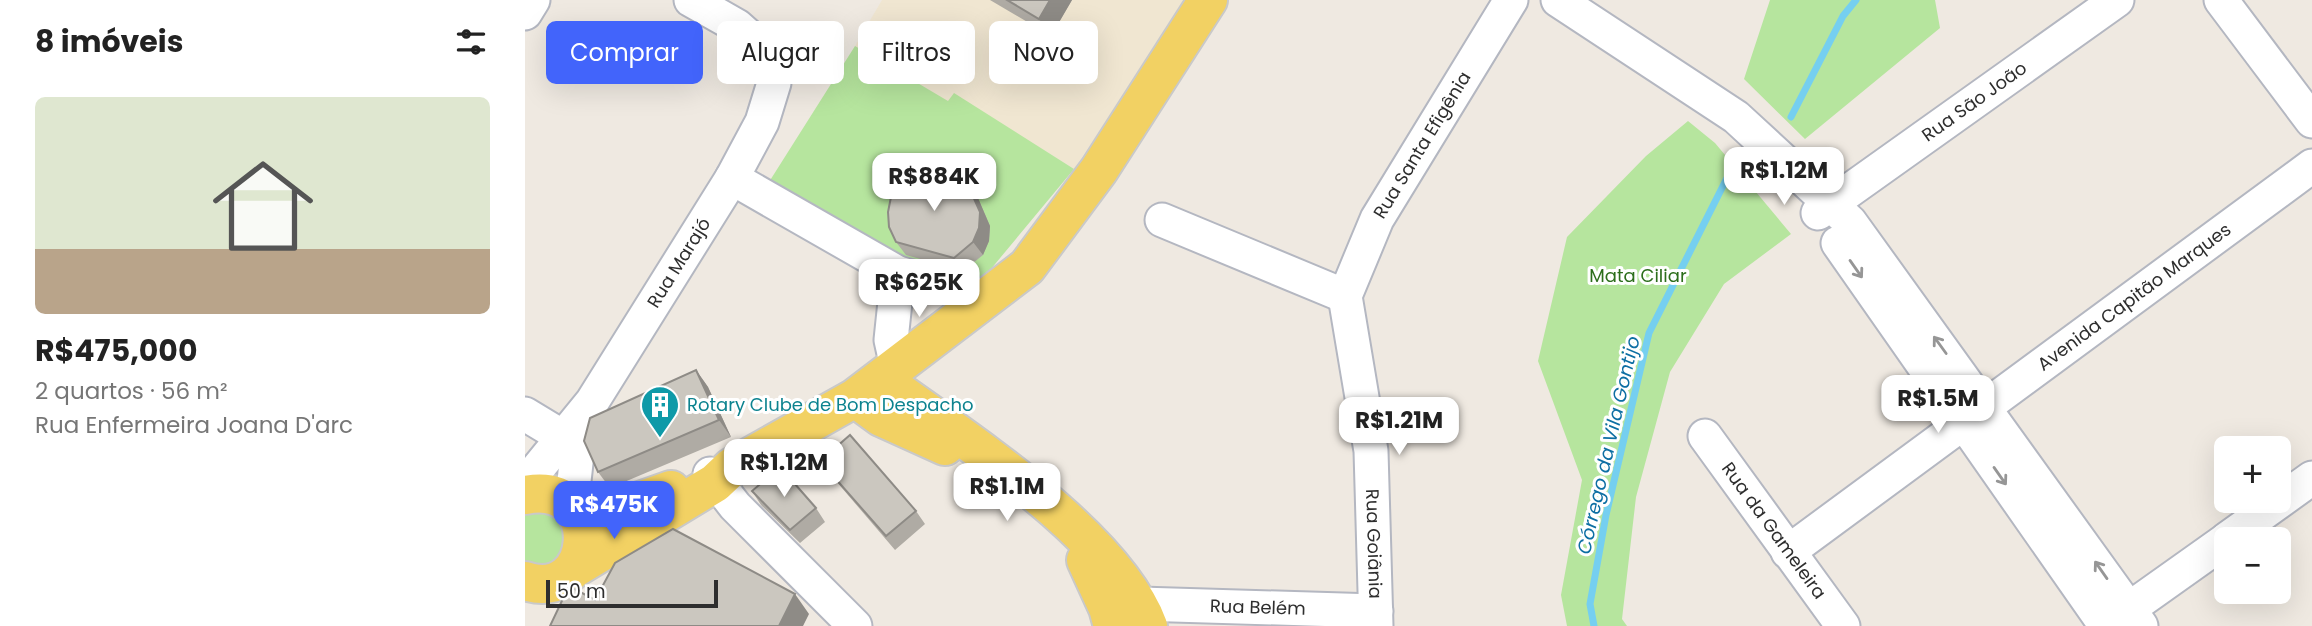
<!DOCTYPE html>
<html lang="pt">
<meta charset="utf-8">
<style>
:root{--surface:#fff;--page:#f6f6f6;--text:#222;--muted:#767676;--accent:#4264fb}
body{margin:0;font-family:Poppins,sans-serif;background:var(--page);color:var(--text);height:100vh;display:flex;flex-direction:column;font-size:26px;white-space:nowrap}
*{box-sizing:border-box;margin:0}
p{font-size:23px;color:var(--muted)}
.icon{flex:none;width:38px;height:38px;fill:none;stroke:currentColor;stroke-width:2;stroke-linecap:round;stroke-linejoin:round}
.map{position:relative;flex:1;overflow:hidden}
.drawer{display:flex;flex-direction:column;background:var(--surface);width:525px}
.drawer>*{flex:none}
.guide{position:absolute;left:21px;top:21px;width:665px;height:63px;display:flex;gap:14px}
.buttons{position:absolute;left:1689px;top:436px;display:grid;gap:14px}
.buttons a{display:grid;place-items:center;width:77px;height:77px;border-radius:10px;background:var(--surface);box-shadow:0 7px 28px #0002;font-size:35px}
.scale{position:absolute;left:21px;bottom:18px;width:172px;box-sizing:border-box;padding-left:7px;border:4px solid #2e2e2e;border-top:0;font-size:19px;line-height:24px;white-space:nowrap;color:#2e2e2e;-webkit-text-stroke:5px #fff;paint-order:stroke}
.price{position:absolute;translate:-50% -60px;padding:0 16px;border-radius:14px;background:#fff;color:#222;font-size:23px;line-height:46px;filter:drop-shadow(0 2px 4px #0008)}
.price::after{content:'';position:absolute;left:50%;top:42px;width:21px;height:16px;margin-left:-10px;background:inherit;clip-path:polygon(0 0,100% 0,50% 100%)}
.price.current{background:var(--accent);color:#fff}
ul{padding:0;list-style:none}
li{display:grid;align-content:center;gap:14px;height:371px;padding:0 35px}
li span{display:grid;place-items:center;height:217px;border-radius:10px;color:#555}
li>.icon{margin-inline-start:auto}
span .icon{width:126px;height:126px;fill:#fffc;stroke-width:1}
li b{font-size:30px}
h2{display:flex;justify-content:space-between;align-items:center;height:84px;padding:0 35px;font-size:30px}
.tag{padding:0 24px;border-radius:10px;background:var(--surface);box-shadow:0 7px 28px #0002;font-size:24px;line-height:63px}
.tag.current{background:var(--accent);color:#fff}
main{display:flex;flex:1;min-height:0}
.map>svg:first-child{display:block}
</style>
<main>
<section class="drawer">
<h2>8 imóveis<svg class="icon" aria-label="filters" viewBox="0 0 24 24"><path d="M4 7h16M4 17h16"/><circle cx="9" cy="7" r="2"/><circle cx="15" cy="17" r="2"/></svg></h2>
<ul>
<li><span style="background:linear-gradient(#dfe7d0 70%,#b9a48a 0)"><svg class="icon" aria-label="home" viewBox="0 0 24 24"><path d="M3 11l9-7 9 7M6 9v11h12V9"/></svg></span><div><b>R$475,000</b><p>2 quartos · 56 m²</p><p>Rua Enfermeira Joana D'arc</p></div></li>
</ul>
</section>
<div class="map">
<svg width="1787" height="626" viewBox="0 0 1787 626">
<rect width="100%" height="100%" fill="#efe9e1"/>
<!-- education -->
<path fill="#f0e6d1" d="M357,0H662L549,169L429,94L424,102L330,46Z"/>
<!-- green -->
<path fill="#b6e59e" d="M1245,0H1410L1415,28L1280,139L1219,79Z
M330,46L423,101L429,93L549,169L451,287L403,278L244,182Z
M1163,121L1190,143L1266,234L1199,284L1145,372L1111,497L1097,619L1102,626H1042L1036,595L1057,480L1013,361L1042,237L1121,156Z
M26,502L51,556L0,575V503Z"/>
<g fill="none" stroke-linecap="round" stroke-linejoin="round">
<!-- stream -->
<path stroke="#75cff0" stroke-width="7" d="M1266,117L1318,16L1331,0
M1069,626L1065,604L1081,515L1124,333L1209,164"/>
<defs>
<g id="minor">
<path d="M1033,0L1211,117L1325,222L1616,626"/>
<path d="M1696,0L1787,121"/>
<path d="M0,13L8,0"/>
<path d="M207,178L373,273L462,298"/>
<path id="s1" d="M1293,213L1592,0"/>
<path d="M637,220L820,296"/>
<path d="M1313,243L1581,626"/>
<path id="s2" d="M820,296L852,219L986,0"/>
<path id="s3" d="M820,296L846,451L851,626"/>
<path d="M372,367L366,340L373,273"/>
<path d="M0,414L38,437"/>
<path id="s4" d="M1180,436L1318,626"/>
<path d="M185,474L210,506L330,626"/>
<path id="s5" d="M0,484L67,402L207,178L237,122L249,83L247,64L240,51L212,26L166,0"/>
<path d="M46,508L52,454L63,414"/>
<path d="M1702,539L1787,478"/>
<path id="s6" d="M1263,552L1787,166"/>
<path id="s7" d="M591,607L615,604L851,611"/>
<path d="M1587,621L1701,540"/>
</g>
<path id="major" d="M356,379C435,437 589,534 623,626
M330,398L356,417L420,446
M0,495C83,479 71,605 0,581
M51,513H81L146,490
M561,560L583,608L588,626
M48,569L190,483L207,467L330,398L502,267L574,170L683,0"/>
</defs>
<!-- minor casing -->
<use href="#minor" stroke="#b4b7c1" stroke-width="37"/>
<!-- major casing -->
<use href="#major" stroke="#c9c9c9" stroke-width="42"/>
<!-- minor -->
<use href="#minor" stroke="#fff" stroke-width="33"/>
<!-- major -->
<use href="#major" stroke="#f2d163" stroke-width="38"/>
</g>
<!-- wall -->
<path fill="#afaba4" d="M465,0H547L526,36Z
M453,198L465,226L464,241L458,255L438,271L381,255L371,242Z
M171,370L183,387L206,437L85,488L73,472Z
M295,461L391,511L400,524L370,550L305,474Z
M227,491L291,508L300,522L275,543L236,505Z"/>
<!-- shaded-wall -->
<path fill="#8e8b86" d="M525,0H547L526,36L514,19Z
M443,185L453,198L465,226L464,241L458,255L448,242Z
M171,370L183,387L206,437L194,420Z
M270,594L284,614L278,626H254Z"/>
<!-- building -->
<path fill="#cbc7bf" stroke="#8e8b86" stroke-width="2" d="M482,0H525L514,19Z
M401,170H417L443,185L455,212L454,228L448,242L429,258L371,242L364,227L363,212L366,197L375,184L387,175Z
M171,370L194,420L73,472L59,441L65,418Z
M325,435L391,511L361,536L295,461Z
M255,467L291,508L265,530L227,491Z
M148,529L270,594L254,626H25L44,586L70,600L90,563Z"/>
<!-- one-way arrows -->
<defs><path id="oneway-shaft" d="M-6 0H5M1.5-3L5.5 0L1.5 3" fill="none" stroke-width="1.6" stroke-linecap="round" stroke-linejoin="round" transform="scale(1.75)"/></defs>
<g stroke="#969696">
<use href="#oneway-shaft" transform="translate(1331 269) rotate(55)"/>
<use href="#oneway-shaft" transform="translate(1415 345) rotate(-126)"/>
<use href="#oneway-shaft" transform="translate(1475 476) rotate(55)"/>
<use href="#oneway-shaft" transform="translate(1576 570) rotate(-125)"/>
</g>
<!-- icons -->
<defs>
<symbol id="building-pin" viewBox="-11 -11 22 30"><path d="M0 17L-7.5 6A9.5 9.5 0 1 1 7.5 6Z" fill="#0f9aa8" stroke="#fff"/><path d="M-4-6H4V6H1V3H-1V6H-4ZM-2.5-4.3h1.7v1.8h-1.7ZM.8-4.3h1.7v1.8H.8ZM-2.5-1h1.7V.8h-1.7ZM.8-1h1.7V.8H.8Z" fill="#fff"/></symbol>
</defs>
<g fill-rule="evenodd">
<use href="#building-pin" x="113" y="383" width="44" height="60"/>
</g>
<g text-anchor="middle" stroke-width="6" stroke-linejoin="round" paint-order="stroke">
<!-- street labels -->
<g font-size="18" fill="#2e2e2e" stroke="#fff">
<text dy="6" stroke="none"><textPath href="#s1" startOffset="192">Rua São João</textPath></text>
<text dy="6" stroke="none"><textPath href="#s2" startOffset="170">Rua Santa Efigênia</textPath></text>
<text dy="6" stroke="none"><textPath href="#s5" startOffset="270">Rua Marajó</textPath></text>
<text dy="6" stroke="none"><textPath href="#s6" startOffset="430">Avenida Capitão Marques</textPath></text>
<text dy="6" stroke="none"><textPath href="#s4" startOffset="117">Rua da Gameleira</textPath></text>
<text dy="6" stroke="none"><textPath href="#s3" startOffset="250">Rua Goiânia</textPath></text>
<text dy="6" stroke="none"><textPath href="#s7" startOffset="142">Rua Belém</textPath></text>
</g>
<!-- park labels -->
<g font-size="18" fill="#2c6e1b" stroke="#fff">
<text x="1113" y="282">Mata Ciliar</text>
</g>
<!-- culture labels -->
<g font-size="18" fill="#0d838f" stroke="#fff" text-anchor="start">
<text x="162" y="411">Rotary Clube de Bom Despacho</text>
</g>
<!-- water labels -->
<g font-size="19" font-style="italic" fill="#0d6fa3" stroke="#fff">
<text transform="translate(1083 445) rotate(-77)" y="7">Córrego da Vila Gontijo</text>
</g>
</g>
</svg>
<div class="buttons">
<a>+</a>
<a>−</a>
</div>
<div class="scale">50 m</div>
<b class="price" style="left:1259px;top:207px">R$1.12M</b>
<b class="price" style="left:409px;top:213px">R$884K</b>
<b class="price" style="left:394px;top:319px">R$625K</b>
<b class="price" style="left:1413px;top:435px">R$1.5M</b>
<b class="price" style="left:874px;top:457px">R$1.21M</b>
<b class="price" style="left:259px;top:499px">R$1.12M</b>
<b class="price" style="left:482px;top:523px">R$1.1M</b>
<b class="price current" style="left:89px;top:541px">R$475K</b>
<div class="guide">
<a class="tag current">Comprar</a>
<a class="tag">Alugar</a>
<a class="tag">Filtros</a>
<a class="tag">Novo</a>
</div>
</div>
</main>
